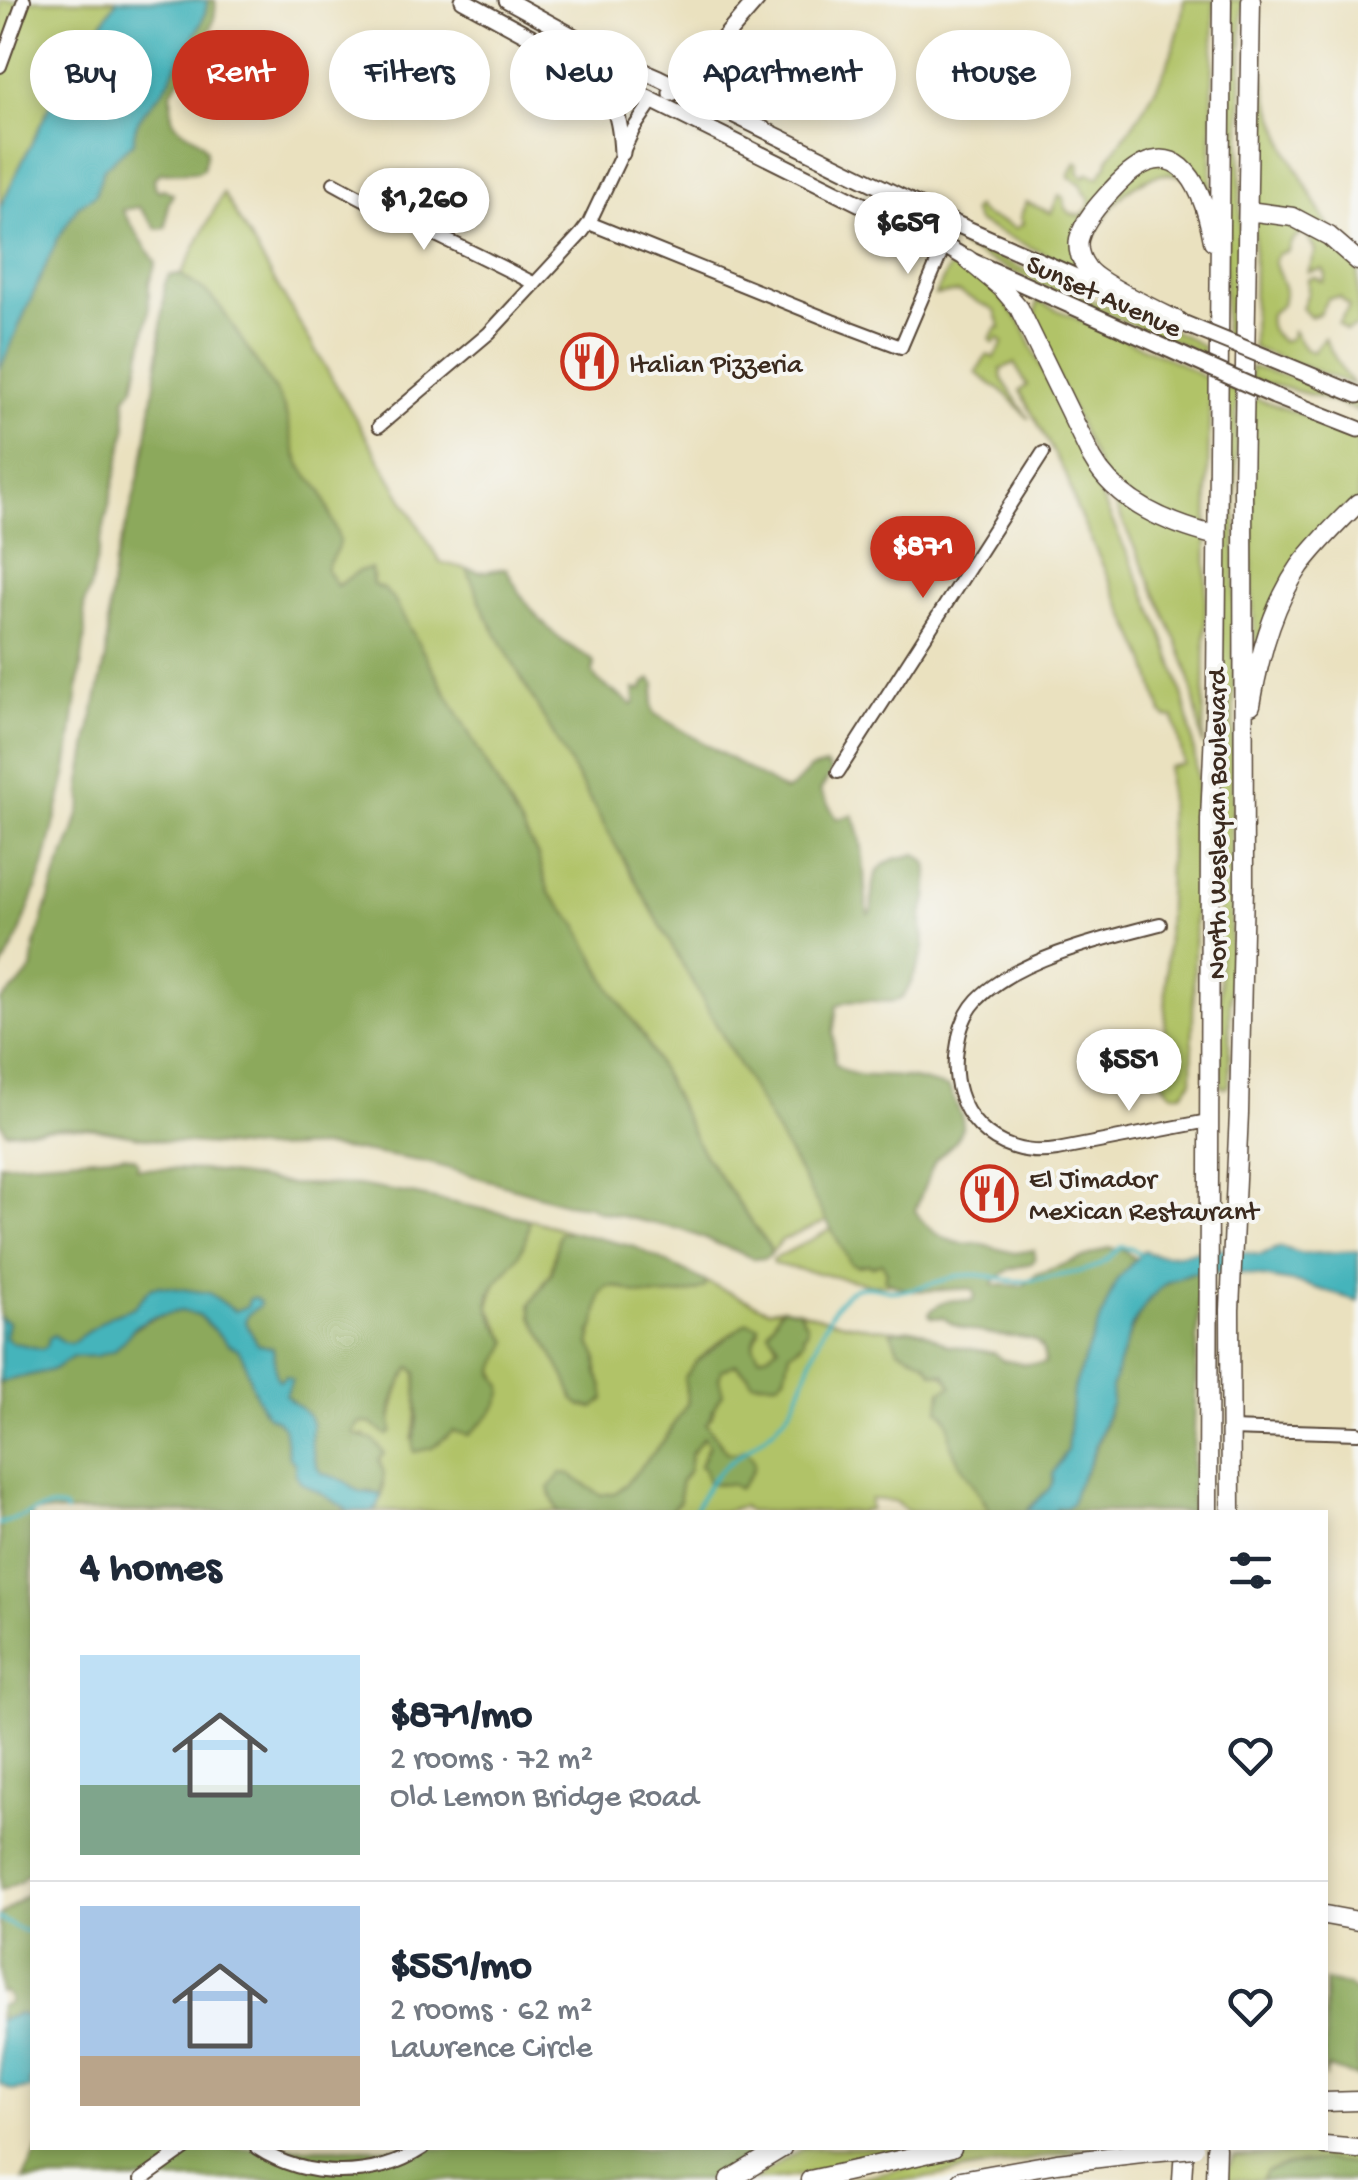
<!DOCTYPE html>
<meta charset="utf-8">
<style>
:root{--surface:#fff;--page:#f6f6f7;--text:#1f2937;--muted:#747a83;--line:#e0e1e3;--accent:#c8321e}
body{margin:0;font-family:"Gochi Hand",sans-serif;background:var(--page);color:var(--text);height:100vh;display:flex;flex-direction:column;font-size:38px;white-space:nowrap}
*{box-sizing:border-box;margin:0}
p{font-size:32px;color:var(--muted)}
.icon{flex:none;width:55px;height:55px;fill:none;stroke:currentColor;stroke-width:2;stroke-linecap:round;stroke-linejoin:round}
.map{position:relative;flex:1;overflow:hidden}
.side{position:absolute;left:30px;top:1510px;width:1298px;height:640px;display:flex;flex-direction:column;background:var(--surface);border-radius:0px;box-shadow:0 5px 15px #0003}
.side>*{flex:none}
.guide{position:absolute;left:30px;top:30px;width:1300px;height:90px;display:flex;gap:20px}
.price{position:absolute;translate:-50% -85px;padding:0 22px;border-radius:35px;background:#fff;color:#222;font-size:32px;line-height:65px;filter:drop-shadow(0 2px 5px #0008)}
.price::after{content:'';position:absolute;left:50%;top:60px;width:30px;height:22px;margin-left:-15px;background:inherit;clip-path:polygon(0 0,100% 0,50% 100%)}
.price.on{background:var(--accent);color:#fff}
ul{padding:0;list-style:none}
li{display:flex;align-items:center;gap:30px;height:250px;padding:0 50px}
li+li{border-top:2px solid var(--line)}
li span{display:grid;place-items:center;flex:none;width:280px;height:200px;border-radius:0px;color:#555}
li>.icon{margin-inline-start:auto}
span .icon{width:120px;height:120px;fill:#fffc;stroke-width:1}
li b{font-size:42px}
h2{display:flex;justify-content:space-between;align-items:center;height:120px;padding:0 50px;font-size:42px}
.chip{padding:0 35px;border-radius:45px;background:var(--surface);box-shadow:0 5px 15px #0003;font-size:35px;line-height:90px}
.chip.on{background:var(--accent);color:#fff}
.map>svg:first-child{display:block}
</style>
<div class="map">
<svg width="1358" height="2180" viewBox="0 0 1358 2180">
<rect width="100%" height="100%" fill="#f6f6f2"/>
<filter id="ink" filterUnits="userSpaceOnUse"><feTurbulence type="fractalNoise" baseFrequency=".01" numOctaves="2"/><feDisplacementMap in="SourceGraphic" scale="20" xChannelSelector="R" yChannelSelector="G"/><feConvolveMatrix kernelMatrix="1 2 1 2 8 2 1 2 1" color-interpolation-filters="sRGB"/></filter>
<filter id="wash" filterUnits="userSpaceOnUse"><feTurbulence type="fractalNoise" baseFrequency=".0048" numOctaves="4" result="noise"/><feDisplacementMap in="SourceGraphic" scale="40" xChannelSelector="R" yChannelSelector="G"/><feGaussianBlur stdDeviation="2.25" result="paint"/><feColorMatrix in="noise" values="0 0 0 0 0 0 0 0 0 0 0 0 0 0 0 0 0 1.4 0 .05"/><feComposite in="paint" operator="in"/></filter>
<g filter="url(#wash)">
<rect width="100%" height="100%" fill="#eae1bf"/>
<!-- green -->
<path fill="#b1c367" stroke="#767642" stroke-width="2.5" d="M0,0H117L76,64L64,66L65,75L0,207Z
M1184,0H1214L1211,196C1206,189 1200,187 1192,182C1185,178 1179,174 1171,174C1125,173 1085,233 1087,274L977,222L972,211L976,207C985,222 1004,218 1015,229L1024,223L1020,218L1026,202L1051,213L1059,195L1064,198C1064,209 1070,217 1082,215L1089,207L1090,200L1082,189V185L1069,176L1076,162L1080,164L1078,172L1084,177L1088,173L1098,178L1107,165L1108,159C1146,108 1177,65 1184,0Z
M1229,0H1242L1239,342L1224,337Z
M1256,49L1259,50L1268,98L1288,152L1325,220L1358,269V326L1346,331L1338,324L1349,307L1340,297L1328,298L1319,314L1310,317L1302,308L1308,293V279L1315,277L1323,282L1326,275L1323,269L1308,272L1316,251L1305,233C1295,237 1290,240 1288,251L1278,254L1274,261L1285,290L1282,305L1270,314C1268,327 1272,333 1282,341L1290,339L1293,331L1305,349L1313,352L1324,338L1343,372L1354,385L1253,348Z
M223,193L440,562L467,569L486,615L827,1221L782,1240L770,1255L769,1248L701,1150L643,1035L611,989L577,925L549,893L538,856L395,602L384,589L373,585V575L359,571L336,586L326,569L336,550L337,533L325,505L321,490L304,472L292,444L285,409L221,308L207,293L181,275Z
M965,242L1088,299L1146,319L1185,336L1203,347V356L1184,345L1081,304L962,247L961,244Z
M957,264H964L982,275L1021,323L1149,601C1173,657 1193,717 1197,779L1192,1081L1182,1093H1173L1167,1088L1162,1080L1160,1067L1165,1029L1169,857L1168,767L1184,764L1174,718L1166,717L1162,713L1146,660L1076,507L1067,477L1020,391L1027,385L1014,363L1001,369L1002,379L1029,419L1007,395L976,373L987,355L995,358L1003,342L998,338L994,343L990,339L997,328H1001L995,311L958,292L935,295L949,268Z
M1037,301L1177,362L1210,381L1203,746L1193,694L1186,665L1176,639L1035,328Z
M1251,367L1291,377L1358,404V411L1315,396L1250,379Z
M1224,386L1237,392L1229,1085L1226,1088L1221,1087L1218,783Z
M1252,397L1358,435V500L1318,543L1255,649L1252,592Z
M525,1218L572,1232L559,1234L551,1272L530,1305L532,1316L566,1379L574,1400L581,1405L594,1408L603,1387L597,1373V1357L590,1344L600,1295L606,1286C619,1285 627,1291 639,1294C656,1297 689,1296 704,1288L706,1282L769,1310L782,1308L777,1316L775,1341L779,1346L768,1354L759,1356L753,1345L759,1331L736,1330C712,1349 677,1366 688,1402L663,1442L624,1486L615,1493L600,1495L569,1474L550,1493L558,1512H375L373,1510C394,1490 378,1457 365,1436L355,1435L354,1431L359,1423H371L387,1435C395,1408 394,1390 411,1366L417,1373C417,1395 419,1418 412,1439L445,1438L453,1430L460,1432L501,1384C489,1365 498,1360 508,1342L489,1307L496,1281L508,1270L529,1222Z
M832,1229L851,1264L857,1266L882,1263L887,1272L886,1279L889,1283L874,1285L773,1264L772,1260Z
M798,1310C831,1322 864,1328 899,1330L891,1333L905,1350L925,1362L934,1373C943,1374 948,1377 952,1386L948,1390L946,1416L951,1428V1446L990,1512H908L894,1501L870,1499V1510H862L861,1512H749L742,1506L722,1512H669L679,1501L680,1483L689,1470L691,1455L704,1436L709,1444L700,1466L738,1453H728L706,1424L712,1416L721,1370L735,1364L756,1382H778L785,1376L790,1352L801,1345L807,1325Z
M803,2148H913C860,2158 806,2180 752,2180Z
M999,2148H1093L913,2180H848Z
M1337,2152L1358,2155V2165C1324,2160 1300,2160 1267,2171L1262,2180H1226L1227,2170L1234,2157Z"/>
<!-- forest -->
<path fill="#8ca95c" stroke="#646a3d" stroke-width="2.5" d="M207,0H215C220,30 188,68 171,91C173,99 170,108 172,116C176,135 205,134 206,152C206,158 204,163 203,169L198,172L160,173L154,178L155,187L159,191L163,189L173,194L168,204L166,228L157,229L139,207L122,210L156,263L149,283V313L134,387L125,398L126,430L90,589L84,604L85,637L67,771L44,867L18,938L0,972V369L57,240L78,206L95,194L104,168L134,142C132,118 152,105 165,87C171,79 175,68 180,58C191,39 206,23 207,0Z
M169,275H181L207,293L221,308L279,397C292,420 289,449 304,471C308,478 316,483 320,489C322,492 339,537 339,541C339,550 329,560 326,569L337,586L359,571L371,569L373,585L384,589L395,602L538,856L549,893L577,925L611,989L643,1035L701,1150L770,1248V1255L763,1259L753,1258L683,1230L598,1211L589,1206L565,1203L430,1163L368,1152L321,1147L265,1149L163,1141L96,1129L65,1127L6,1132L0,1121V1001L18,986L32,969L35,945L58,870L74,832L82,803L81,783L93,714L106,658L109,603L114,566L130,512L145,450L158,362L165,283Z
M506,568C520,596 536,619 560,639C571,648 584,653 594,662L593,674L598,681L633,705L635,702L634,689L642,690L645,683L651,679L655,684L652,707L655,714L785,791L792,788L810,769L826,765L832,772L820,791L837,819L853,815C867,846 862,881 868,914L872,911C872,891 869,870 892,860C900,857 908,857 916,854C920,857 925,860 927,865C929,870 928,897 926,903C925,908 922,912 922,917C921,928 925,938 924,948C924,954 907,993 903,997C891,1009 857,992 837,1006L833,1034L835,1064C855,1081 876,1074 899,1077C916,1078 933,1084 949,1088L962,1118L963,1125L956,1141L935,1160L915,1210C926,1231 952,1247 975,1243L1015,1253L1034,1250L1035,1259L1032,1263L1010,1269L994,1281L993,1285L1023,1286L1037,1274L1109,1248L1123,1250L1135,1259L1116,1281L1086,1354L1073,1391L1067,1451L1054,1472L1053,1482L1049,1489L1025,1512H990C980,1490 961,1471 952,1448C947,1433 954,1422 939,1410L941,1391L952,1386L945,1374L934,1373L925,1362L898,1349L891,1332L912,1329L924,1332L948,1345L995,1353L1002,1360L1024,1364L1045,1363C1045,1331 1018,1339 997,1335C980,1332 955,1329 944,1318L931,1317L929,1314C939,1299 956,1299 971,1301L975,1297L973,1289C943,1287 911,1299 885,1279L887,1272L882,1263L871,1267L869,1264L857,1266L851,1264L486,615L467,569L480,572Z
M124,1155L135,1158L138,1162L137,1168L203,1170L290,1184L357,1185L411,1194L525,1218L529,1222C528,1232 525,1243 520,1253C511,1271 486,1283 489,1307C491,1318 502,1332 508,1342C506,1350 494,1366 494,1372C495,1378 501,1382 502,1387C505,1404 480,1424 469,1435L453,1431L432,1448L414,1452C411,1439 417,1430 417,1417C417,1403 417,1388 417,1373L411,1367C397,1386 388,1408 392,1432L387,1435L370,1423H359L354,1431L355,1435L374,1440L384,1453L379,1460L384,1473L381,1495L368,1491L359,1492L344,1481L325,1477L318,1470L311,1443L312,1423L307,1414L290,1401L276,1376L273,1348L257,1344L245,1321L248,1314L247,1306L235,1311L209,1293L134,1307L112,1315L71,1343C62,1342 50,1343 42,1349L11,1342L5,1337L8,1322L0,1318V1164Z
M572,1232L635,1247L706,1282L705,1287C690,1296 656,1297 639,1294C626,1291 619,1284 606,1287L600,1295L596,1324L591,1332L590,1344L597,1357V1373L603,1387L605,1399L594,1408L580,1405L574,1400L566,1379L532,1316L530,1305L552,1272L559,1233Z
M1200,1272L1191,1512H1055C1067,1494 1081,1484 1090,1462C1097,1445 1107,1421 1111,1403C1114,1389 1109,1402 1111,1388C1113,1378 1118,1368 1121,1358C1134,1319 1153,1276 1200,1272Z
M782,1308L798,1310L807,1325L806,1332L803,1335L804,1341L790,1352L785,1376L778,1382H752L748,1374L736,1364L721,1370L719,1379L723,1394C713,1402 714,1414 706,1424L727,1453H738L744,1449C762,1462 751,1476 739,1489L733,1485L708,1483L704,1469L700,1466L709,1445L704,1437L691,1454L689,1470L680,1483V1501L669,1512H558L549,1488L561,1473L569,1474L600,1495L615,1493L624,1486L663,1442L688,1402L684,1378L697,1361L747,1322L759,1326L753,1345L759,1356L768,1354L779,1345L768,1331Z
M181,1311L199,1315L228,1344L238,1348L243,1357L252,1386L268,1416L277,1420L284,1427L289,1456L295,1464L301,1482L344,1507L348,1512H32V1869L20,1882L0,1891V1382L52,1370L73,1357L115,1350C136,1322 148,1318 181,1311Z
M32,1890V2018L19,2014L0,2020V2006L9,2003V1997L4,1992L0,1993V1916Z
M1325,1981L1349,1986L1358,1995V2077L1328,2068L1325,2078Z
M39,2148H765L709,2180H23Z
M1324,2160L1358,2165V2180H1262L1267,2171L1283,2166Z"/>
<!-- water -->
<path fill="#45b4bb" stroke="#406f6c" stroke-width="2.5" d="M117,0H207C206,23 191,39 180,58C175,68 171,78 165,87C152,105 132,118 134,142L104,168L95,195L78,206L57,240L0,369V207L65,75V62L76,63Z
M1213,1247L1260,1255L1280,1247L1304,1254L1358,1251V1301L1303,1284L1233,1272L1190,1273L1167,1282L1149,1299L1132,1325L1111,1388L1112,1401L1090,1461L1075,1490L1072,1503L1066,1508H1057L1055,1512H1026L1049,1489L1053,1482V1473L1067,1451L1073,1391L1086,1354L1116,1281L1143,1251C1163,1260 1192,1252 1213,1247Z
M160,1286L209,1293L235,1311L247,1306L250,1298H255L260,1302L259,1306L248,1314L245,1321L257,1344L273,1348L276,1376L280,1381L286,1376L292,1379L286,1395C293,1405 309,1411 312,1423C313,1431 310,1439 312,1447C319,1483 321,1469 346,1482C350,1484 354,1490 359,1491C366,1493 374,1493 381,1495L378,1507L374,1510L375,1512H348L344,1507L301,1482L295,1474V1464L289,1457L284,1427L277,1420L268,1416L262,1408L252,1386L243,1357L238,1349L228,1344L199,1315L181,1311L152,1317L137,1325L115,1350L97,1356L73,1357L52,1370L0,1382V1318L8,1322L5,1337L11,1342L42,1349L47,1346L49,1338L54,1335L63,1342L71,1343L112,1315L134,1307L152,1287Z
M19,2014L32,2018V2080L29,2082L32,2088L12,2091L0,2084V2020Z"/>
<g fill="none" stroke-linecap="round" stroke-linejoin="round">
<!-- stream -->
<path stroke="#45b4bb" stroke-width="4" d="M33,1512C44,1509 53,1505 65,1509L66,1512
M693,1512C701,1500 706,1485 717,1474C744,1447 775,1438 795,1401C809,1373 825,1300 856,1288C870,1283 887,1292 901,1291C924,1288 946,1277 969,1275C984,1273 998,1279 1014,1281C1027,1282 1085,1272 1097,1266C1105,1262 1114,1253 1121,1247L1132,1249L1139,1254
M0,1524L32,1513
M0,1919L21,1930L32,1932"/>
</g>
</g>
<g filter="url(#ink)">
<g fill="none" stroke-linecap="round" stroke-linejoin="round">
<defs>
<path id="minor" d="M0,66L24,0
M334,183C400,220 469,249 535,284
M589,223L832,321L901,347L954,223
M379,426L489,333L580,235L589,223L634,128L653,100
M838,772L1043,453
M1160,924C1105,938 1016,959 977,1000C964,1014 959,1031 957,1049C947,1112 994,1160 1057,1150L1208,1121
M1231,1429L1358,1433
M257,2148C306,2180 374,2180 423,2148
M141,2180L186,2148"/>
<path id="major" d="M463,0L607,78L945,246L967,259L1184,356
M507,0L615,59L659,78L954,223L1112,293
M589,73C615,104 620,112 622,153
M671,93L679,90L757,0
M1283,364L1358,395
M1274,396L1358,429"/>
<path id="highway" d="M1248,211L1293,217L1329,236L1358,261
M967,259L1002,288L1019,308L1092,458C1117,503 1169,524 1217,536
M1180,322C1160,312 1097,283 1087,268C1081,260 1077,250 1079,239C1084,220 1100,203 1113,189C1173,123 1202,180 1213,241
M1251,705C1259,657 1272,606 1300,566C1317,543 1338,523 1358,503
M1208,1512L1210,820L1216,686L1222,0
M1231,1512L1230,1310L1239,1113L1244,885L1243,489L1251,0
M1325,1915L1358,1921
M1325,2102L1358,2101
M1325,2146L1358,2149
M729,2180L782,2148
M810,2180L952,2148
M961,2180L1057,2163L1150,2152
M1182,2180L1184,2148
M1215,2180L1216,2148"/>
</defs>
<!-- minor casing -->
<use href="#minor" stroke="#554536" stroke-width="16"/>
<!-- major casing -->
<use href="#major" stroke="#554536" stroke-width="19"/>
<!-- highway casing -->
<use href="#highway" stroke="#554536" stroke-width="21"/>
<!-- minor -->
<use href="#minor" stroke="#fff" stroke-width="12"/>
<!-- major -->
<use href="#major" stroke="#fff" stroke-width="15"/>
<!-- highway -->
<use href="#highway" stroke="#fff" stroke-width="18"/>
<defs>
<path id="major-bridge" d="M1180,322L1283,364
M1184,356L1274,396"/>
<path id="highway-bridge" d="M1150,2152L1194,2148"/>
</defs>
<!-- major-bridge casing -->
<use href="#major-bridge" stroke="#554536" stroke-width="19" stroke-linecap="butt"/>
<!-- highway-bridge casing -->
<use href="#highway-bridge" stroke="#554536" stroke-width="21" stroke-linecap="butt"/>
<!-- major-bridge -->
<use href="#major-bridge" stroke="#fff" stroke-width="15"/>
<!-- highway-bridge -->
<use href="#highway-bridge" stroke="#fff" stroke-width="18"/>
</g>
</g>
<!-- icons -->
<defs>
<symbol id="restaurant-ring" viewBox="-11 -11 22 22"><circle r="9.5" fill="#f6f6f2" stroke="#c8321e" stroke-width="1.5"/><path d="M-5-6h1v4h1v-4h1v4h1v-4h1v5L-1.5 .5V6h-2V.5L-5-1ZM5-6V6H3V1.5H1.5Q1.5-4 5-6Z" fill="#c8321e"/></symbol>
</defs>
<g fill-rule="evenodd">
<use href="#restaurant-ring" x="558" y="330" width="63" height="63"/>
<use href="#restaurant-ring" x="958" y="1162" width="63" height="63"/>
</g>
<g text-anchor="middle" stroke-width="8" stroke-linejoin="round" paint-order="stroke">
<!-- street labels -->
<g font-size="28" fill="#3b2a1e" stroke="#f6f6f2">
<text transform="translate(1105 294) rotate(24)" y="10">Sunset Avenue</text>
<text transform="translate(1215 824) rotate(-90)" y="10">North Wesleyan Boulevard</text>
</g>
<!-- poi labels -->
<g font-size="28" fill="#3b2a1e" stroke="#f6f6f2" text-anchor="start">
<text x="629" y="372">Italian Pizzeria</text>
<text x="1029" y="1187">El Jimador<tspan x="1029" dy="32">Mexican Restaurant</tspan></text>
</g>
</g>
</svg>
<b class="price" style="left:424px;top:253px">$1,260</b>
<b class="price" style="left:908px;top:277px">$659</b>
<b class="price on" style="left:923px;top:601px">$871</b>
<b class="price" style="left:1129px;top:1114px">$551</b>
<div class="guide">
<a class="chip">Buy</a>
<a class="chip on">Rent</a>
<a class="chip">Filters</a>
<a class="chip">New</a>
<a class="chip">Apartment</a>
<a class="chip">House</a>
</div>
<section class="side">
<h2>4 homes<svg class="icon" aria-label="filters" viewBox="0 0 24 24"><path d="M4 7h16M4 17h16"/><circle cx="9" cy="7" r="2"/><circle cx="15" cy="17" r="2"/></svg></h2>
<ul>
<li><span style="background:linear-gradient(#bfe0f5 65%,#7fa58c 0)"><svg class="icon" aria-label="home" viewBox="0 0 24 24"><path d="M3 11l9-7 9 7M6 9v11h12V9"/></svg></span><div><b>$871/mo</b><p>2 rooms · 72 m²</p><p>Old Lemon Bridge Road</p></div><svg class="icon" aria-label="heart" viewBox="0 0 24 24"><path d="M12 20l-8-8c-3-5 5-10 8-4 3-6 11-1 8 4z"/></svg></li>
<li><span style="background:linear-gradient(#a9c7e8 75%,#b9a48a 0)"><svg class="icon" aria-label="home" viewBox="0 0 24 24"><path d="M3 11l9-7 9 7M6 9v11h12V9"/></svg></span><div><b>$551/mo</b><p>2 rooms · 62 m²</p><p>Lawrence Circle</p></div><svg class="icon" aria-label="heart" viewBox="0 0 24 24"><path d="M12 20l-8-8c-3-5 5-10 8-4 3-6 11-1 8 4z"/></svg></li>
</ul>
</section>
</div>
